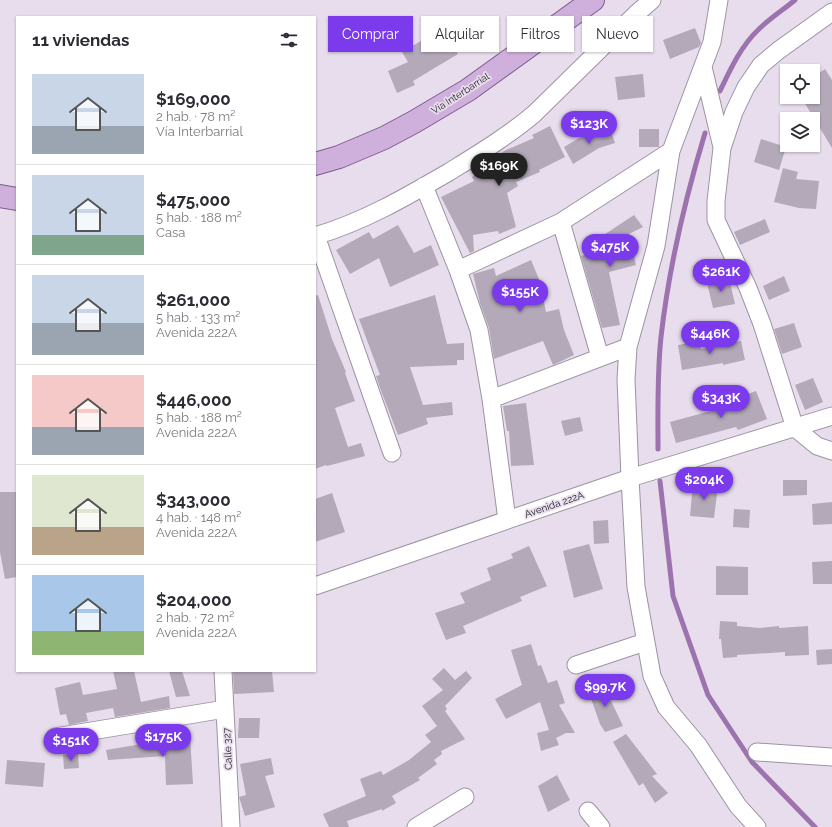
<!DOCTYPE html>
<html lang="es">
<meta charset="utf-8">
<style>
:root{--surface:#fff;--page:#f7f7f7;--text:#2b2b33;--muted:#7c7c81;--line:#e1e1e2;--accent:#7c3aed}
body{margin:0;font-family:Raleway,sans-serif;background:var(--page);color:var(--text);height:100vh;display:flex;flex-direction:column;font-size:15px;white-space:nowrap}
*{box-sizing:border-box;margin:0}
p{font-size:13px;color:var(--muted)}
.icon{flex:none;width:22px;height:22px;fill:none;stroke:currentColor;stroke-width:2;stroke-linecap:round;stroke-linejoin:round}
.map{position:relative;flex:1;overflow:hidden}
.details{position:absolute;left:16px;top:16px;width:300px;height:656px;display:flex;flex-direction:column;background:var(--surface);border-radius:0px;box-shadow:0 1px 3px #0004}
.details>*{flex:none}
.guide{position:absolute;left:328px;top:16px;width:380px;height:36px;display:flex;gap:8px}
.controls{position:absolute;left:780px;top:64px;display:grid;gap:8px}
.controls a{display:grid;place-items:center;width:40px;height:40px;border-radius:0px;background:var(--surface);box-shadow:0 1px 3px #0004;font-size:20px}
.price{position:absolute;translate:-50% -34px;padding:0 9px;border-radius:14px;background:var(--accent);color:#fff;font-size:13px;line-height:26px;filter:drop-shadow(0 1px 2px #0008)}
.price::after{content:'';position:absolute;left:50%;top:24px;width:12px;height:9px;margin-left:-6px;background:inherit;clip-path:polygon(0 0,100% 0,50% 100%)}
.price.selected{background:#222;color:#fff}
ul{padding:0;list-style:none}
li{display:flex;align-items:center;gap:12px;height:100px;padding:0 16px}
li+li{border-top:1px solid var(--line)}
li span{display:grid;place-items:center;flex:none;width:112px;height:80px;border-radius:0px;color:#555}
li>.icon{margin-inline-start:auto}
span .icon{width:48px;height:48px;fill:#fffc;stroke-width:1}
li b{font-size:17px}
h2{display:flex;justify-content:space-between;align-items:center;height:48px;padding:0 16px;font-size:17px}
.tag{padding:0 14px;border-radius:0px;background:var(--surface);box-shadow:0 1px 3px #0004;font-size:14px;line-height:36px}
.tag.selected{background:var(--accent);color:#fff}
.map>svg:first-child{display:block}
</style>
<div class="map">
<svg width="832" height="827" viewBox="0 0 832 827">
<rect width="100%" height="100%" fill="#e8dded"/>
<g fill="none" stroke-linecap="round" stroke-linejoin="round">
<!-- stream -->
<path stroke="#9c73ae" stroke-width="5" d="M720,91C730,70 741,46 758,30C769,19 783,10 795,0
M658,449C658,412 657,374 661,337C669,267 685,199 705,133
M660,481L673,596L708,695L752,762L815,827"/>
</g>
<!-- building -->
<path fill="#b4a9b9" d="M443,28L458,54L413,81L415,85L397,93L388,71L408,62L402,52Z
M695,28L701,43L699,47L670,59L663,40Z
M825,69L832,80V148L801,97H813V77Z
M643,74L645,97L618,100L615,77Z
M550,126L565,157L539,170L540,172L516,182L518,186L507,193L516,227L499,234L498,231L473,235L474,251L470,253L441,197L474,181L472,177L488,165L486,163L506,150L534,138L532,135Z
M610,128L615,143L599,148L573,164L564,147L579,138Z
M639,129H659V147H639Z
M761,139L786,147L779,170L754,162Z
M783,168L798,172L796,179L819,181L816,209L799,208L774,202Z
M634,215L643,227L629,234L636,265L609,272L620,325L602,328L581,256L616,247L614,242L598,251L593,242Z
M765,219L770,232L740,245L734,232Z
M398,225L414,253L431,245L439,265L390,287L379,258L350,274L336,250L369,232L373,239Z
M531,260L539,279L546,312L559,309L564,330L574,355L553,365L543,341L494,359L489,328L480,303L473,274L494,268L496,276Z
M784,276L790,291L769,300L763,286Z
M729,278L735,304L713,308L707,283Z
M318,295L332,339L346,372L345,373L355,401L335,408L348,447L361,443L365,456L327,466L326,465L315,469V296Z
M435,295L447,344L464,343V360H457V365L410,367L423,405L452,402L453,415L426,418L428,424L398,435L380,388L376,376L380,375L359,319Z
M794,323L802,347L782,354L774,329Z
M700,341L701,349L741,341L745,360L723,365V363L682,370L678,345Z
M813,378L823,402L805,410L795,385Z
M756,391L767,419L738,430L736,427L676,443L670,422L729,406L727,402Z
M526,403L534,465L511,466L509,431H507L503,406Z
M580,417L583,431L565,436L561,421Z
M783,480H807V495L783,496Z
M693,483L718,486L714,518L690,516Z
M0,492H17V577L5,579L0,552Z
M332,493L345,532L315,542V499Z
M832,502V524L813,525L812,504Z
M734,509L750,510L749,528L733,527Z
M608,520L609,543L594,544L593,521Z
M589,544L603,589L574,598L563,551Z
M529,546L547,586L520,597L522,601L463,626L466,633L446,640L435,613L465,603L460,593L491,580L487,568L513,558L511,554Z
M832,561V584H813L812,562Z
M716,566L748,567V595H716Z
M720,621L737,622V626L760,628L779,626V628L808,626L809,655L785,656V652L737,655V657L723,658L721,639H719Z
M531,644L538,666L541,665L548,683L557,680L565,703L559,705L575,733H566L556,738L559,745L541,751L537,733L549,730L540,702L506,719L495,699L522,685L511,650Z
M832,649V664L817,665L816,650Z
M444,668L455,680L466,671L472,678L445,706L447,709L445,711L465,739L441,751L442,754L434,760L437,764L418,778L420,780L392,796L396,803L382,811V809L347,821L349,827H329L323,814L366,796L360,779L381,771L383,775L409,760L431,742L425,735L437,726L422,706L443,690L432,679Z
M113,671H134L141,702L169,696L170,708L115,717L113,708L86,713L88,721L69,725L66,714L60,715L55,688L80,682L83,695L117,689Z
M169,671H182L190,696L176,697Z
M233,671H272L274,692L234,694Z
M602,682L623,726L605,732L600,724L588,690Z
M239,718H260L259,738H238Z
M626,734L657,774L652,776L668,793L655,803L643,783L639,786L613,742Z
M190,736L193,784L166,785L165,756L108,760L106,750Z
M78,754L79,768L64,769L63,755Z
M271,758L274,774L265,776L275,807L245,816L240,800L239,797L246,795L240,764Z
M7,760L45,763L43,787L5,784Z
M557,775L570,800L548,812L538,786Z"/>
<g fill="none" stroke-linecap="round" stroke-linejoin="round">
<defs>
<path id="street" d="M719,0L712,42L671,151L656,246L628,347L626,379L630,478L636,587L652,676L666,707L698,745L738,806L757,827
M832,12L779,50L761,65L746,87L734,112L722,148L716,201V220L748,288L762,324L795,428L817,446L832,451
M703,67L722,147
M424,186L458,270L479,330L491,399L507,520
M561,222L600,357
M315,236C363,222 406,197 449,172C478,154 508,136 534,114L636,14L652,0
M316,236L392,453
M458,270L561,222L671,151
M491,399L628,347
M315,586L630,478L832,416
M576,665L645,642
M223,671L231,827
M55,737L225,709
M757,752L832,757
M588,811L601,827
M416,827L465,797"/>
<path id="primary" d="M315,164L339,157L384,138L414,122L468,90L593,0
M0,196L17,199"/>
</defs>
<!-- street casing -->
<use href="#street" stroke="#9d93a2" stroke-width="19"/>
<!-- primary casing -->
<use href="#primary" stroke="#7e5c8d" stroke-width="24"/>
<!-- street -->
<use href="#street" stroke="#fff" stroke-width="17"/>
<!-- primary -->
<use href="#primary" stroke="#cfb0dc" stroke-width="22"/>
</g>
<g text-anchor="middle" stroke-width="3.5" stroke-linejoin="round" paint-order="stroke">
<!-- street labels -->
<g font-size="10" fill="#242026" stroke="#e8dded">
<text transform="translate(460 93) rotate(-33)" y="4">Vía Interbarrial</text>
<text transform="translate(554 504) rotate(-19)" y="4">Avenida 222A</text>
<text transform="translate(227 749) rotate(-93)" y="4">Calle 327</text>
</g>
</g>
</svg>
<div class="controls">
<a><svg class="icon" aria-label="locate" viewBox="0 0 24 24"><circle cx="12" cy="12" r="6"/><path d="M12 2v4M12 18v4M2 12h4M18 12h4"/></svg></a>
<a><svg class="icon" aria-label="layers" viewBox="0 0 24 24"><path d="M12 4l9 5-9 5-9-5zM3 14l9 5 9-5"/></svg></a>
</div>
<b class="price" style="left:589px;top:145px">$123K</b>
<b class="price selected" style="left:499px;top:187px">$169K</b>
<b class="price" style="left:610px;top:268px">$475K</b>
<b class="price" style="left:721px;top:293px">$261K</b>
<b class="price" style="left:520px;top:313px">$155K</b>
<b class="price" style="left:710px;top:355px">$446K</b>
<b class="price" style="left:721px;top:419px">$343K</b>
<b class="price" style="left:704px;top:501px">$204K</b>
<b class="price" style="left:605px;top:708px">$99.7K</b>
<b class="price" style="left:163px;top:758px">$175K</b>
<b class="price" style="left:71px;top:762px">$151K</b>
<div class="guide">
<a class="tag selected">Comprar</a>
<a class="tag">Alquilar</a>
<a class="tag">Filtros</a>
<a class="tag">Nuevo</a>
</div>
<section class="details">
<h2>11 viviendas<svg class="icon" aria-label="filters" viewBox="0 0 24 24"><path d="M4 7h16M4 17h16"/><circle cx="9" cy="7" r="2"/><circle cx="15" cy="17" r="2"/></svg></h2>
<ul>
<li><span style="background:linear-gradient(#c9d6e8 65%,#9aa5b1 0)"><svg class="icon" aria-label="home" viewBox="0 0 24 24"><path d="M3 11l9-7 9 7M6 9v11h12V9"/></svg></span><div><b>$169,000</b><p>2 hab. · 78 m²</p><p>Vía Interbarrial</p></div></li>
<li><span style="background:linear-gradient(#c9d6e8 75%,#7fa58c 0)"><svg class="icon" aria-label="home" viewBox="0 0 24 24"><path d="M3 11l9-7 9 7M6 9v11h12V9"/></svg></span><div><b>$475,000</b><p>5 hab. · 188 m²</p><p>Casa</p></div></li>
<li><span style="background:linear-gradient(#c9d6e8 60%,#9aa5b1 0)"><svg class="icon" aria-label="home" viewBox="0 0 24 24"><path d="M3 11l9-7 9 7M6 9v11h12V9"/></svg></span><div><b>$261,000</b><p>5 hab. · 133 m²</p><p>Avenida 222A</p></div></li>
<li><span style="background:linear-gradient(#f6c9c9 65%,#9aa5b1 0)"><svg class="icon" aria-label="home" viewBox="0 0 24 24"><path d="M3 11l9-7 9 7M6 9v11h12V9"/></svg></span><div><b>$446,000</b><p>5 hab. · 188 m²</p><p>Avenida 222A</p></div></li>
<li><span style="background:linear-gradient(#dfe7d0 65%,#b9a48a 0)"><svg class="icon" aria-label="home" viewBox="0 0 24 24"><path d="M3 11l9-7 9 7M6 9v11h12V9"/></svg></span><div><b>$343,000</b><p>4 hab. · 148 m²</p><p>Avenida 222A</p></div></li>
<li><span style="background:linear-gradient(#a9c7e8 70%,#8fb573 0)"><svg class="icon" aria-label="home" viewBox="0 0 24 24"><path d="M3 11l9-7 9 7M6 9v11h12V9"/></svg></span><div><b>$204,000</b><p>2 hab. · 72 m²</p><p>Avenida 222A</p></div></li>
</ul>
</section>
</div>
